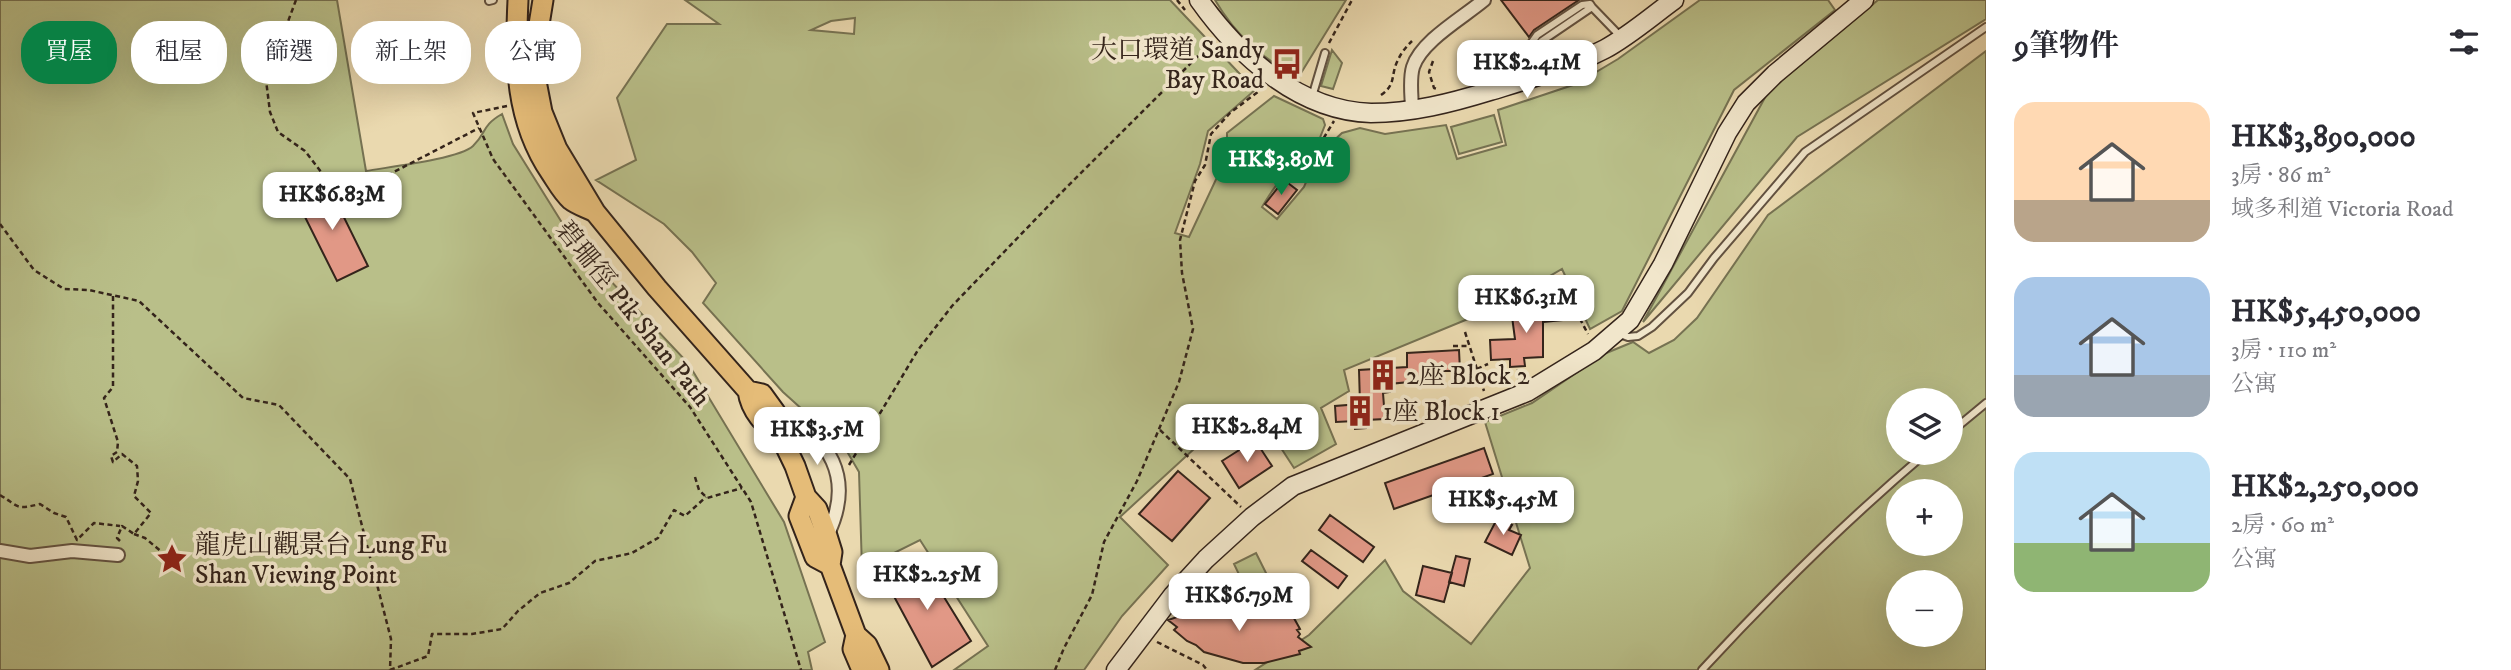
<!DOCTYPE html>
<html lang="zh-TW">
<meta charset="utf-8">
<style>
:root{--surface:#fff;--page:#f7f7f7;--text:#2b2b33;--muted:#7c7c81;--accent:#0b8043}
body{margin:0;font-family:"IM FELL DW Pica","Noto Serif TC",serif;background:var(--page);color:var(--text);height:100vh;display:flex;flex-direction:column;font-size:26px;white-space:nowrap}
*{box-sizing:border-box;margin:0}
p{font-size:23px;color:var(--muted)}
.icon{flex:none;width:38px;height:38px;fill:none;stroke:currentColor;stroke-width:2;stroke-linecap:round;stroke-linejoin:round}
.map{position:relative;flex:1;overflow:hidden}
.details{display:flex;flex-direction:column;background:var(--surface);width:525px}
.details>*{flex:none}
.guide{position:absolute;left:21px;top:21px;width:665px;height:63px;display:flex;gap:14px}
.tools{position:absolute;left:1886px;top:388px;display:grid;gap:14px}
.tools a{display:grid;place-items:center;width:77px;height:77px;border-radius:50%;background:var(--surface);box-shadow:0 7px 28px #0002;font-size:35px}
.price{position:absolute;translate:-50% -60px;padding:0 16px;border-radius:14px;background:#fff;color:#222;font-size:23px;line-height:46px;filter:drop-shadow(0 2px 4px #0008)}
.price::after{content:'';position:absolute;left:50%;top:42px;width:21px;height:16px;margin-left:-10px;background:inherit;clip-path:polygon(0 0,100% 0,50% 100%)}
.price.selected{background:var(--accent);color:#fff}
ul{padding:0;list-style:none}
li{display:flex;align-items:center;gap:21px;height:175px;padding:0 28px}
li span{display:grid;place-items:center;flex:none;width:196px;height:140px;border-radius:21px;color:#555}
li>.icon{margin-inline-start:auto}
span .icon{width:84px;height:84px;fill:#fffc;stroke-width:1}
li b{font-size:30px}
h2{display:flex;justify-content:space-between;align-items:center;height:84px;padding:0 28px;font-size:30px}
.pill{padding:0 24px;border-radius:28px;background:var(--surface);box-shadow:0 7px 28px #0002;font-size:24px;line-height:63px}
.pill.selected{background:var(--accent);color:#fff}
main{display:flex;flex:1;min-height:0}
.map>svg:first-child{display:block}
</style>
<main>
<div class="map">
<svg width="1986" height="670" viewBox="0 0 1986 670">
<rect width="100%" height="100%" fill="#ead9af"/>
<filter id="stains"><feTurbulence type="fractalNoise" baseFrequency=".00286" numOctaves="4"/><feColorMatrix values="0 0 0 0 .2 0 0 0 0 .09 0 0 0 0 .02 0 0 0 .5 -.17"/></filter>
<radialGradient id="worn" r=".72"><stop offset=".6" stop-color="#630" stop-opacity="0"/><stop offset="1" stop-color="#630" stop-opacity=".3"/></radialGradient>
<!-- green -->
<path fill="#b9bf89" stroke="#767252" stroke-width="2" fill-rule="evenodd" d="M0,0H337L366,171C388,167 459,159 473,146C487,133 481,126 502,114L513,144L574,242L688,363L784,522L825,642L808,652L812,670H0Z
M685,0H1170L1255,90L1208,131L1200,164L1175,233L1189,237L1227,156V133L1274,96L1323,119L1325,125L1319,140L1300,171C1280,174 1272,191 1262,207L1277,219L1304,187L1317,156L1342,133L1360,128L1385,134L1446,125L1457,159L1506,145L1498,110L1576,84L1618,59L1700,0H1828L1835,10L1734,90L1622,311L1590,329L1562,269L1497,307L1344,370L1349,391L1321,408L1336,444L1294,468L1255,408L1195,448L1120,517L1168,565L1122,616L1084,670H954L988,646L920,540L862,569L859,472L845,448L783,392L703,303L716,283L692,252L664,224L596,180L636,160L617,98L667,24H719ZM855,18L854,34L811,30L831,21Z
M1215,0H1346L1298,78C1262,58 1236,36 1215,0Z
M1878,0H1986V19L1797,137L1643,322L1768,92Z
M1332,50L1342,63L1333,89L1321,86Z
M1986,51V670H1255L1309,635L1385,560L1403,591L1471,644L1530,568L1485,422L1532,403L1604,354L1633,342L1649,353L1674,340L1697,318L1768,215ZM1899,401H1951V453H1899ZM1899,492H1951V544H1899ZM1899,583H1951V635H1899Z
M1494,115L1502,142L1459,154L1451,127Z
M1256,553L1277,595L1254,606L1234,564Z"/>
<!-- water -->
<path fill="#98baab" stroke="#707e71" stroke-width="2" d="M1225,583H1231C1237,591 1245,599 1241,610L1237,611L1229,602L1221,601L1217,597L1216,591Z"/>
<!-- building -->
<path fill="#e19886" stroke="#34241b" stroke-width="2" d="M1501,0H1579L1534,30L1529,37Z
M1284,180L1297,190L1278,214L1265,204Z
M327,183L368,266L337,281L296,199Z
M1560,304L1562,320L1543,322V357L1524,358L1525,366L1510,367V359L1491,360L1490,340L1515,339L1511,309Z
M1459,350L1460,371H1441L1442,379L1389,384L1390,392L1383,393L1385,419L1366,420V428L1355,429V421L1336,422L1335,406L1360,404L1359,370L1407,367V353Z
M1255,440L1272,466L1239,488L1222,461Z
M1484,448L1493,474L1394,509L1385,483Z
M1178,471L1210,498L1172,541L1139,514Z
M1330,515L1374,547L1363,562L1319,530Z
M1497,519L1512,525L1509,530L1521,535L1512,555L1485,542Z
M1311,550L1347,576L1338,588L1302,561Z
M1456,556L1470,559L1464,586L1449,582Z
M920,558L971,641L932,667L883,576Z
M1423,566L1452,573L1444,602L1416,595Z
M1200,594L1207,595L1220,609L1242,617L1266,618L1283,610L1290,611L1300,629L1297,630L1300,634L1298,637L1311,647L1299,651L1300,654L1264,663H1243L1204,652L1196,645L1187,641L1174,630L1177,627L1168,620L1183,615L1182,611L1186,608L1184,606Z"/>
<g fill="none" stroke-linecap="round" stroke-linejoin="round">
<defs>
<path id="lane" d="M489,1L493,0
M1523,55L1537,35L1582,5L1590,4L1592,7
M1522,80L1519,63L1542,41L1592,7L1620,36
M1312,97L1325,53
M1617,333L1628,337L1638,336L1652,327L1688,293L1714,258L1805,152L1986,27
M1951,432L1986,403
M1702,670C1772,594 1847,520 1926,453"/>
<path id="street" d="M1412,111C1412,97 1409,80 1413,67C1421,41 1464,17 1484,0
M775,412C831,435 855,479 827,536
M0,551L30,556L72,551L118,555"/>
<path id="secondary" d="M1199,0C1238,55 1299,111 1371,113C1412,113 1451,103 1490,91C1529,79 1568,68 1605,49C1629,36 1652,16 1674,0
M1116,670L1173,595L1206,559L1252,517L1293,486L1527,392L1594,351L1630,320L1663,264L1727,133L1746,103L1775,74L1864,0"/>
<path id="primary" d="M518,0C515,62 515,120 551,173C557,182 563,193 571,200C577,205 588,208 595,212
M543,0L537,37L535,76L542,112L557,149L595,212L657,288L748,391L762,394L775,412L782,439L795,466L806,497L817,509L827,536L832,552L830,565L856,635L867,645L879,670
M748,391C751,413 766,425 782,439
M806,497L799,516L815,557L830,565
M856,635L853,649L862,670"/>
</defs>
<!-- lane casing -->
<use href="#lane" stroke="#625140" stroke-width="10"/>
<!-- street casing -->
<use href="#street" stroke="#625140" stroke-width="16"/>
<!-- secondary casing -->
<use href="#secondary" stroke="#34241b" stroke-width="21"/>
<!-- primary casing -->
<use href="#primary" stroke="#34241b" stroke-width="23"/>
<!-- path -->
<path stroke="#34241b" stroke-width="2.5" stroke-dasharray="5 3.5" stroke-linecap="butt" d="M296,0L283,35L264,64L270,112L278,132L305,151L331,185
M1177,0L1185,10
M1329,43L1352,0
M1433,61L1429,72L1434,88L1437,89
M1381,95C1397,84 1390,75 1398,60C1401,53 1406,47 1412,41
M507,106L473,113L493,159L598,303L690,407L751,502L801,670
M1295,180L1302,174L1334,121
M362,198L388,175L479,128
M0,224L34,270L64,289L89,290L139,301L243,398L279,405L350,479L391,639L390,670
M1560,281L1588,334
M113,296V387L104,398L118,442L117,452L111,456L113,462L122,454L137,466L138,481L134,496L151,513L134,534L122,526L117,538L121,542
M1562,312L1560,297L1566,294
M1465,332L1484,391
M1453,346H1469
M1477,369L1488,364
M1518,369L1519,380
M1160,430L1241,507
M849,465L918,350L952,306L1056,198L1212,42
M695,477L699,490L707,498L742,488
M0,495C20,507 15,510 40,504L54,513L66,517L77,540L94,523L120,526
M134,534L145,538L169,558
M1157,642L1203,665L1207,670
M390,670L428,656L432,634H472L502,629L518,611L540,593L569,583L595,561L632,553L658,538L674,510L685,516L706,497
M1055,670L1064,648L1092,595L1104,542L1137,481L1179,382L1193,329L1182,273L1180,240L1195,181L1205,165L1211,134L1230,113L1263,88"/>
<!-- lane -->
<use href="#lane" stroke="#f1e6cb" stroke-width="6"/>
<!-- street -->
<use href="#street" stroke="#f1e6cb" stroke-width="12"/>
<!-- secondary -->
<use href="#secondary" stroke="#f1e6cb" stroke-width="18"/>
<!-- primary -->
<use href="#primary" stroke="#e5bc78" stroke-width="19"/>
</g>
<!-- icons -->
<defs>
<symbol id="bus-bare" viewBox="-9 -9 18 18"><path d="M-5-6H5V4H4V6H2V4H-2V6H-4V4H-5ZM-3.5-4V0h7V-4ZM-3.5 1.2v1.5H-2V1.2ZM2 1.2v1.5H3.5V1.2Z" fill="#8f2418" stroke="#f1e6cb" stroke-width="2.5" paint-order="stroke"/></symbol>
<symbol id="building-bare" viewBox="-9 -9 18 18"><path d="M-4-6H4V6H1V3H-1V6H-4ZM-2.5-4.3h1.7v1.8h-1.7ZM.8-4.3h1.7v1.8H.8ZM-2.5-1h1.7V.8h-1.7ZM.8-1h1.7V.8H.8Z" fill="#8f2418" stroke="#f1e6cb" stroke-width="2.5" paint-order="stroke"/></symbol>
<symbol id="sight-bare" viewBox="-9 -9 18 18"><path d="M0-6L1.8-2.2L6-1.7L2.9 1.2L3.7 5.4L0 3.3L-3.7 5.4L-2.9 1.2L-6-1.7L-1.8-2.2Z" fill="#8f2418" stroke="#f1e6cb" stroke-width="2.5" paint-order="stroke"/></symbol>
</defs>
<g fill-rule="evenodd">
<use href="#bus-bare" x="1265" y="42" width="44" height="44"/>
<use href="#building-bare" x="1361" y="353" width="44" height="44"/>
<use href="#building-bare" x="1338" y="389" width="44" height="44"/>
<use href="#sight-bare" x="150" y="537" width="44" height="44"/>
</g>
<g text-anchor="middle" stroke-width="7" stroke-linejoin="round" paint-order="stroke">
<!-- poi labels -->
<g font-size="26" fill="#34241b" stroke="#f1e6cb" text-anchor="start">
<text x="1264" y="58" text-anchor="end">大口環道 Sandy<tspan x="1264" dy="30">Bay Road</tspan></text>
<text x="1406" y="384">2座 Block 2</text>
<text x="1383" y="420">1座 Block 1</text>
<text x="195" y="553">龍虎山觀景台 Lung Fu<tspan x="195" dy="30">Shan Viewing Point</tspan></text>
</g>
<!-- street labels -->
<g font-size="26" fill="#34241b" stroke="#f1e6cb">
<text transform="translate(634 313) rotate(51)" y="9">碧珊徑 Pik Shan Path</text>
</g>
</g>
<rect width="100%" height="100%" filter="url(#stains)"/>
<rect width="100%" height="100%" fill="url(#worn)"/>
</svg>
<div class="tools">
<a><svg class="icon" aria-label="layers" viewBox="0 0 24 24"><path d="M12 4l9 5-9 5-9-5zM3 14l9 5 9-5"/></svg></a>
<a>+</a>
<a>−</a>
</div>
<b class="price" style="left:1527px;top:100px">HK$2.41M</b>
<b class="price selected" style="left:1281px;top:197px">HK$3.89M</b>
<b class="price" style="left:332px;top:232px">HK$6.83M</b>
<b class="price" style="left:1526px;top:335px">HK$6.31M</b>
<b class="price" style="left:1247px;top:464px">HK$2.84M</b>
<b class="price" style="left:817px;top:467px">HK$3.5M</b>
<b class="price" style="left:1503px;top:537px">HK$5.45M</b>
<b class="price" style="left:927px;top:612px">HK$2.25M</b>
<b class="price" style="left:1239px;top:633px">HK$6.79M</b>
<div class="guide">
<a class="pill selected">買屋</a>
<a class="pill">租屋</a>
<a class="pill">篩選</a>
<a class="pill">新上架</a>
<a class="pill">公寓</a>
</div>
</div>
<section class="details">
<h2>9筆物件<svg class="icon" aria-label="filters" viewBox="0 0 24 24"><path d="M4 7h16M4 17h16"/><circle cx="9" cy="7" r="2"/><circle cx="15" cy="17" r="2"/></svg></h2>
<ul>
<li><span style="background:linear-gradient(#ffd9b3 70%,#b9a48a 0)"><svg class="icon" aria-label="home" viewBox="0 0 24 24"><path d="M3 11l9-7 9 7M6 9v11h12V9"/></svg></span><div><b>HK$3,890,000</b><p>3房 · 86 m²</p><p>域多利道 Victoria Road</p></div></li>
<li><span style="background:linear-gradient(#a9c7e8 70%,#9aa5b1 0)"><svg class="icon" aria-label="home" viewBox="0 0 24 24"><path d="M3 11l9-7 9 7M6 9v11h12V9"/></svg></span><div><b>HK$5,450,000</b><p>3房 · 110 m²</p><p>公寓</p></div></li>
<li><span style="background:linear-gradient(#bfe0f5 65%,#8fb573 0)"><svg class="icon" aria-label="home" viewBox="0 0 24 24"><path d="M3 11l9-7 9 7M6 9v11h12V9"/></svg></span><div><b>HK$2,250,000</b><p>2房 · 60 m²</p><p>公寓</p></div></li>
</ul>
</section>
</main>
